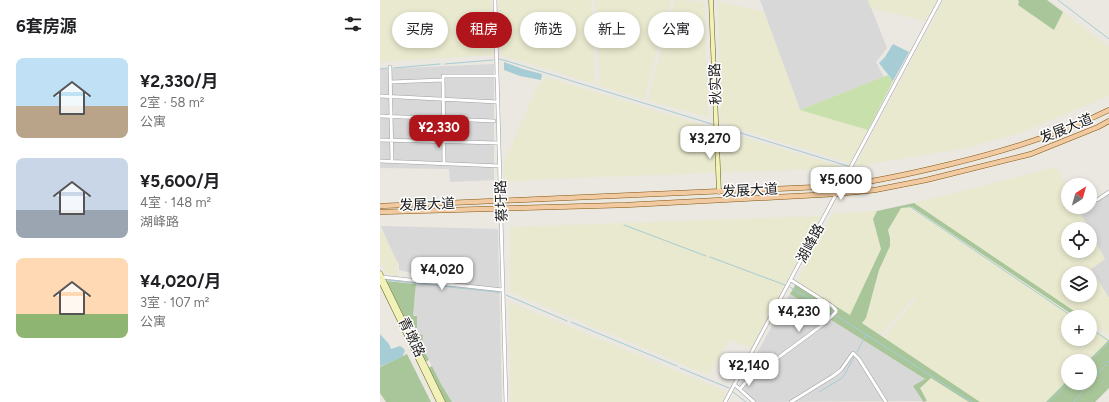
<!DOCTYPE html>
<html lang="zh">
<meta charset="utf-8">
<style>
:root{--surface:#fff;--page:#f2f2f2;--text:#202124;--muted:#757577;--accent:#b1151c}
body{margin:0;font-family:Figtree,"Noto Sans SC",sans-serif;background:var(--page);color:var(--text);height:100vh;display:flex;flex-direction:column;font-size:15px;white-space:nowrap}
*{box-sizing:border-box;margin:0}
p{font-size:13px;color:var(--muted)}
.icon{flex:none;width:22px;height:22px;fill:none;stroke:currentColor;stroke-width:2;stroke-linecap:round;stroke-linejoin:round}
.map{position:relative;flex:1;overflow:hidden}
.drawer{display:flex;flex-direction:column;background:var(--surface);width:380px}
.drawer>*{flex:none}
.banner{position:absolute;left:12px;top:12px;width:380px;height:36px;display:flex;gap:8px}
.needle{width:26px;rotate:37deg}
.buttons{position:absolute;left:681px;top:178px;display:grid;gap:8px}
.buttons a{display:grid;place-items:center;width:36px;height:36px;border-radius:50%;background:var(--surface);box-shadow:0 2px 6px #0003;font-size:20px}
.price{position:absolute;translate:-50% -34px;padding:0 9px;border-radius:8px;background:#fff;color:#222;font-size:13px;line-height:26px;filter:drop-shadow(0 1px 2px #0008)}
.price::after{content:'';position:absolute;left:50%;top:24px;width:12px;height:9px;margin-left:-6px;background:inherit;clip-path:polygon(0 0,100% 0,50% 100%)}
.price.selected{background:var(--accent);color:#fff}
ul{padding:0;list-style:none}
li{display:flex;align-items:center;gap:12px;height:100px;padding:0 16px}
li span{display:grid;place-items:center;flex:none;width:112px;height:80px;border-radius:8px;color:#555}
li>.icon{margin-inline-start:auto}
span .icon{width:48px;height:48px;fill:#fffc;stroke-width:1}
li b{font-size:17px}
h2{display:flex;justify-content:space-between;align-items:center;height:48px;padding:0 16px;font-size:17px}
.pill{padding:0 14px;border-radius:18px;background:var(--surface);box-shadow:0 2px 6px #0003;font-size:14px;line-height:36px}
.pill.selected{background:var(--accent);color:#fff}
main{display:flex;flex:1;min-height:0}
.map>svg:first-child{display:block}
</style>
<main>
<section class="drawer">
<h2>6套房源<svg class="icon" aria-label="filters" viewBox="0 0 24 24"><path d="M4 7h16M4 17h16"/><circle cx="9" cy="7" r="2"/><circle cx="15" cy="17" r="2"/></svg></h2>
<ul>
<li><span style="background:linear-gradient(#bfe0f5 60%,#b9a48a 0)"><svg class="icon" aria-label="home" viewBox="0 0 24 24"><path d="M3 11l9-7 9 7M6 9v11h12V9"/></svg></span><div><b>¥2,330/月</b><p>2室 · 58 m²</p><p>公寓</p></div></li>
<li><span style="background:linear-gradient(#c9d6e8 65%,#9aa5b1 0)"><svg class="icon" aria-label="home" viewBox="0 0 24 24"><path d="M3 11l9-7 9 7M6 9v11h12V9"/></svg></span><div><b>¥5,600/月</b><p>4室 · 148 m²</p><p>湖峰路</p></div></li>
<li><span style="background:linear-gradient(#ffd9b3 70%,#8fb573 0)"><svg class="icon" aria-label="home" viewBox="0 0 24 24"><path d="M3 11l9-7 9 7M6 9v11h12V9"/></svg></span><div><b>¥4,020/月</b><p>3室 · 107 m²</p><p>公寓</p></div></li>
</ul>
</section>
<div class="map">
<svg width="729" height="402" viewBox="0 0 729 402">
<rect width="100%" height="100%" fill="#ebe7e1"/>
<!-- residential -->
<path fill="#d9d8d8" d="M380,0H488L507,48L496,62L504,77L420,110Z
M114,64V180L70,182L69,169L0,168V69Z
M729,192V298L711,269L725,259L710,235V229H706L695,211L701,207H710V202Z
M1,226L118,229L122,402H72L61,384L36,334L37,317L33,316L36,289V274L19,270V265L11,250Z
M410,294L545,379L543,401L377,402L359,385Z"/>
<!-- farmland -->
<path fill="#e8e9ce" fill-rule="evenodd" d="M0,0H111L113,55L0,62Z
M119,0H211L215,84L121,55Z
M215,0H291L264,99L220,86Z
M295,0L324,2L328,117L268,100Z
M488,0H557L546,21L491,8Z
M564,0H638L674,30L683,12L729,47V96L642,132L582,149L475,166Z
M338,1L384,12L420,110L488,130L470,163L341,123Z
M165,77L465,168L166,179L124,182V163L158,84L163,82Z
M676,167L688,189V207H697L709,229H688V251H710V232L725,259L711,269L729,298V335L710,322V317H703L534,203ZM688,273H710V295H688Z
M531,207L696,317H688V339H710V326L729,339V340L708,361H688V380L666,402H600L503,338L536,299L534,297L500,335L482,323L486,318L499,270L510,246V238L508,231L521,208Z
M497,211L493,219L501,249L470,316L417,282L452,214Z
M441,216L371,348L349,339L329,375L130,292V227Z
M0,226L18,263L17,276L9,274L6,272L0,261Z
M129,302L345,391V398L343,402H131Z
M551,378L589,402H546L547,401L540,388Z"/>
<!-- grass -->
<path fill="#c8e1ac" d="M508,75L513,81L488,130L420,110Z"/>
<!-- forest -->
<path fill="#a9c69a" d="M638,0H667L683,12L674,30L638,5L639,2Z
M534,203L703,317H696L532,207L521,208L508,230L510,238V246L499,270L486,318L482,323L600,402H589L551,378L540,388L547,401L542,402L543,401L533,386L545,379L410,294L417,282L470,315L501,249L493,219L497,211Z
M6,281L36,284L33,316H37V328L28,327Z
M30,330H36V334L43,335L42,346L49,360L45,362Z
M729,340V388L715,402H666L688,380V383H710V361H708Z
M27,354L51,402H6L0,393V367Z
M52,366L61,384L72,402H65L48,368Z"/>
<!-- water -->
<path fill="#a6ccd5" d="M513,44L529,52L513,81L499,63L505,57Z
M124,62L143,69L162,74L161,80L140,76L124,70Z
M0,334L9,344L11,349L20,346L23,348L25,351L22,357L1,366H0Z"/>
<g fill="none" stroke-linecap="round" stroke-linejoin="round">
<!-- stream -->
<path stroke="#a6ccd5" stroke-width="1" d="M678,0L729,39
M119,59L127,61L335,125
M65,64L113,60
M13,68L60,64
M0,69L8,68
M338,126L468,166
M529,206L693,317
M244,225L326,256
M330,257L405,285
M6,280L116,292L120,293
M410,287L452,313
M126,295L187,321
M457,316L592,402
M191,322L297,366
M710,328L729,341
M477,352L486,335
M710,361L729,342
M300,368L349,388
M710,383L729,361
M353,392L366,402
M439,392L462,378L465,374L474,357
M668,402L688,383
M694,402L709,383"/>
<defs>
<path id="street" d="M115,0L126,402
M10,67L12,162
M11,82L63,80
M0,96L118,102
M0,116L114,121
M0,140L119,143
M0,161L120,166
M64,164L63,76H117
M717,200L729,192
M2,277L123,290
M354,384L374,402
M360,389L368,380L445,323L456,312V310L452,306L411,280
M345,402L560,0
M411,402L453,376L461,370L473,353L479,359L506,402"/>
<path id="secondary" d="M331,0L339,192
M0,273L63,402
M0,280L59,402"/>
<path id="primary" d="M0,206L461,186C498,181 534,173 571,164C625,151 679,135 729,110
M0,212L246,205L456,194L495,190L546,180L651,154L718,127L729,121"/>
</defs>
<!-- street casing -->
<use href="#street" stroke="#9f9f9f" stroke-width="4"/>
<!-- secondary casing -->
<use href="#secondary" stroke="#5f6410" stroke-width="5"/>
<!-- primary casing -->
<use href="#primary" stroke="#82570f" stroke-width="5.5"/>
<!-- street -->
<use href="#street" stroke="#fff" stroke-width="3"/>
<!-- secondary -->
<use href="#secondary" stroke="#f1f1b9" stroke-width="4"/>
<!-- primary -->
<use href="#primary" stroke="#f1caa1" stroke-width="4.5"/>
</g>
<g text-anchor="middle" stroke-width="3" stroke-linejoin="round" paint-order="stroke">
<!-- street labels -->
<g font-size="14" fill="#1b1b1b" stroke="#fff">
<text transform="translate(335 84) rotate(-92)" y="5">秋实路</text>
<text transform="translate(686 128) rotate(-22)" y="5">发展大道</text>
<text transform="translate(370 190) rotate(-3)" y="5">发展大道</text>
<text transform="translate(121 201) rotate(-92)" y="5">蔡圩路</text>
<text transform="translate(47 204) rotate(-2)" y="5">发展大道</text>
<text transform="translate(430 243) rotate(-62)" y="5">湖峰路</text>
<text transform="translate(32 337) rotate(64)" y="5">青墩路</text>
</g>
</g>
</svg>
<div class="buttons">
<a><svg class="needle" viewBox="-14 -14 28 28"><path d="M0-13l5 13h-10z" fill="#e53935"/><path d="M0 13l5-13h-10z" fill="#757577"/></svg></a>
<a><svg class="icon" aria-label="locate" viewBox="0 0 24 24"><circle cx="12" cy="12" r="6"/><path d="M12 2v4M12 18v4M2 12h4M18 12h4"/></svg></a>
<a><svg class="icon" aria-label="layers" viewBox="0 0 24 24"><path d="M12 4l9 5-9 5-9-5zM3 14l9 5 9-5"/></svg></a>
<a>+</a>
<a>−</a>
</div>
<b class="price selected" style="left:59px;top:149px">¥2,330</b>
<b class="price" style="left:330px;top:160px">¥3,270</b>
<b class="price" style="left:461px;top:201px">¥5,600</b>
<b class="price" style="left:62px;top:291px">¥4,020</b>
<b class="price" style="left:419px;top:333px">¥4,230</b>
<b class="price" style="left:369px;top:387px">¥2,140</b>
<div class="banner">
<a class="pill">买房</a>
<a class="pill selected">租房</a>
<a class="pill">筛选</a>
<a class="pill">新上</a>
<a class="pill">公寓</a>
</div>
</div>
</main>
